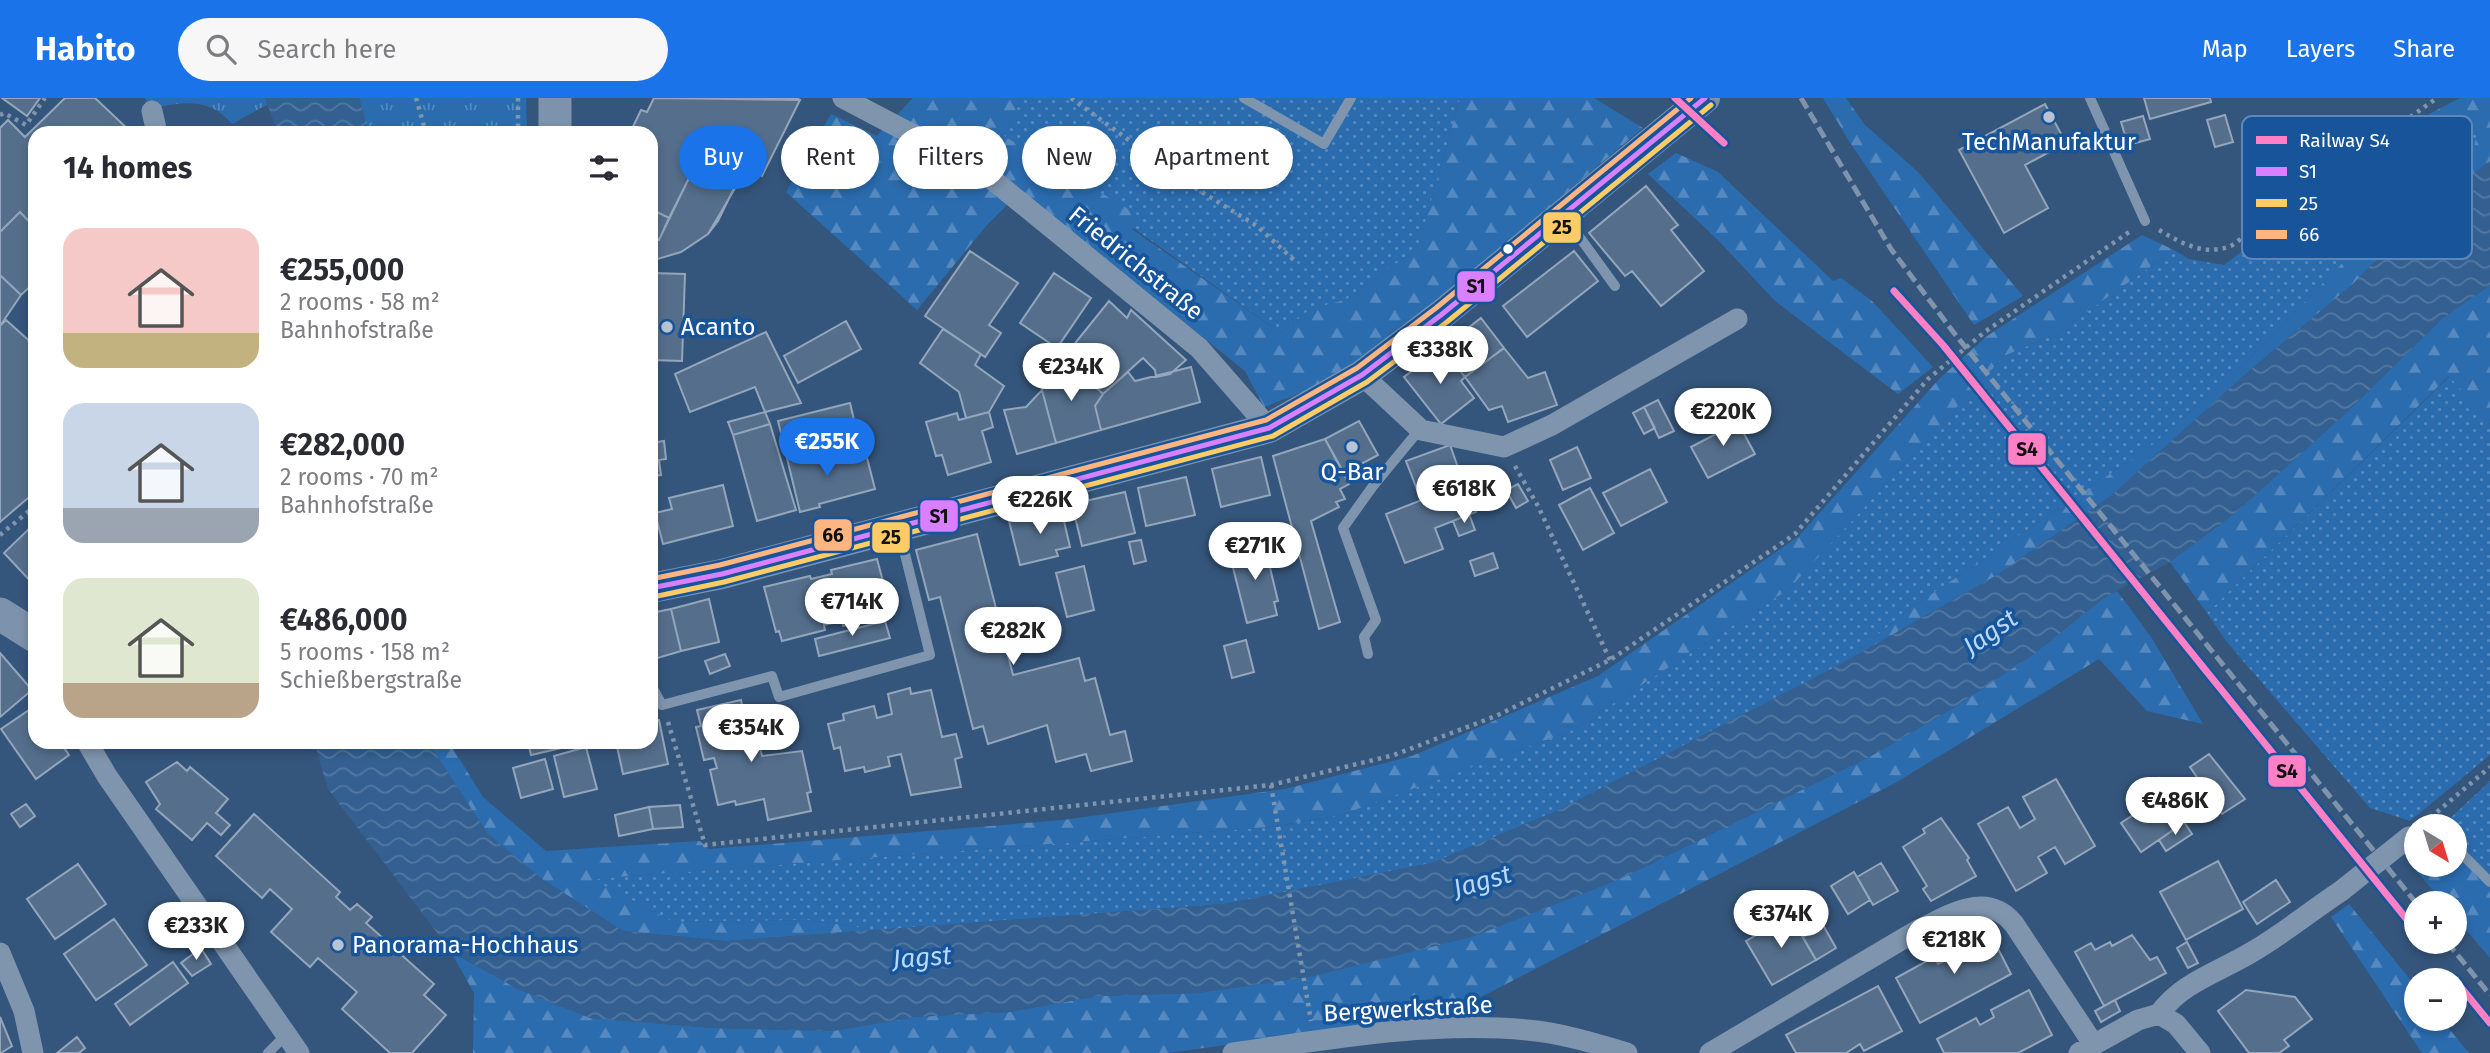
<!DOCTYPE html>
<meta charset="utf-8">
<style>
:root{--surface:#fff;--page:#f7f7f7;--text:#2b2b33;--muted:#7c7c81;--accent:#1a73e8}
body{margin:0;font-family:"Fira Sans",sans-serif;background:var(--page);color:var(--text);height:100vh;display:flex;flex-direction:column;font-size:26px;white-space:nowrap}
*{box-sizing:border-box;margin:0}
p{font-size:23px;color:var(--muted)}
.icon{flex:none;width:38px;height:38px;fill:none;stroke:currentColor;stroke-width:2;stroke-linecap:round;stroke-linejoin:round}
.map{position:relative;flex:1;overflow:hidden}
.details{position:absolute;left:28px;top:28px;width:630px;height:623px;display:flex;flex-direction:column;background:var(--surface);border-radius:21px;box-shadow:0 4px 10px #0003}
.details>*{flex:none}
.hud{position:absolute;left:679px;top:28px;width:665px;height:63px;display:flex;gap:14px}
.needle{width:46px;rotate:142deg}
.fabs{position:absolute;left:2404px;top:716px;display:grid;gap:14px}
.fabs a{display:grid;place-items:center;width:63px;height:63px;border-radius:50%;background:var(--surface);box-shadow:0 4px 10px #0003;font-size:35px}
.price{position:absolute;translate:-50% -60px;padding:0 16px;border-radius:24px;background:#fff;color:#222;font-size:23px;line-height:46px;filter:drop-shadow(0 2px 4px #0008)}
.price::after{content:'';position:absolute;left:50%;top:42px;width:21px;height:16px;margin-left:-10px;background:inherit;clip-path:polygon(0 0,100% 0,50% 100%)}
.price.current{background:var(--accent);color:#fff}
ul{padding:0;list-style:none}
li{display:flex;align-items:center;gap:21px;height:175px;padding:0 35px}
li span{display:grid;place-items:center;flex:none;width:196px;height:140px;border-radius:21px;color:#555}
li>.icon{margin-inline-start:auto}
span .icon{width:84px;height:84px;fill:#fffc;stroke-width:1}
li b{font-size:30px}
h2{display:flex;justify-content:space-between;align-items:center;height:84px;padding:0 35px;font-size:30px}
.tag{padding:0 24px;border-radius:32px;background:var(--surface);box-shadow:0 4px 10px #0003;font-size:24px;line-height:63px}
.tag.current{background:var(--accent);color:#fff}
header{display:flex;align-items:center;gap:42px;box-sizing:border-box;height:98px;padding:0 35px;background:var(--accent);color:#fff}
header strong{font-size:33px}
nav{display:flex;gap:38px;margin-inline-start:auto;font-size:24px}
.search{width:490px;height:63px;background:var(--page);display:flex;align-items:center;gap:18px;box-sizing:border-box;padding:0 24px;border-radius:38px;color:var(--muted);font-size:26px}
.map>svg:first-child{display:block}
</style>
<header>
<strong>Habito</strong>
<div class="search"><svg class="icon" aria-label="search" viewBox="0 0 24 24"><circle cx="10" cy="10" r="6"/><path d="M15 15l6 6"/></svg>Search here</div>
<nav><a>Map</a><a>Layers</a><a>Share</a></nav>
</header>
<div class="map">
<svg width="2490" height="955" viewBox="0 0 2490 955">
<defs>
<pattern id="grass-dots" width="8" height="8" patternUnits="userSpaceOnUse" patternTransform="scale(1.75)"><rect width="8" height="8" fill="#2b6caf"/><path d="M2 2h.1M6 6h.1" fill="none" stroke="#5589bf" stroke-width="1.8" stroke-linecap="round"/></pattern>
<pattern id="forest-firs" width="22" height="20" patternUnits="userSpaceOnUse" patternTransform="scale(1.75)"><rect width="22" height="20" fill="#2b6caf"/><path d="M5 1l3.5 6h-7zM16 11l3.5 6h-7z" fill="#5589bf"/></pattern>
<pattern id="park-tufts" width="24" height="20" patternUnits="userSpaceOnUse" patternTransform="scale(1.75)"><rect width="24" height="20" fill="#2b6caf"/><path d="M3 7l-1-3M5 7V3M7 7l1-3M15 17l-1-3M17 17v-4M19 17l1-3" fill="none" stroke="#5589bf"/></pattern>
<pattern id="water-waves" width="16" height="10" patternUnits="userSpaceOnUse" patternTransform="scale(1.75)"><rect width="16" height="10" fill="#346091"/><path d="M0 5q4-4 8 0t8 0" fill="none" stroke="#5278a2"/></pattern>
</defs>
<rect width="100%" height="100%" fill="#35567c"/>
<!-- grass -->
<path fill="url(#grass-dots)" d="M1021,0H1460L1418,150L1347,201L1309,212L1281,235L1004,38Z
M2459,18L2477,34L2474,49L2429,76L2245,265L2150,349L1908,512L1843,565L1559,712L1432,765L1224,806L875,832L812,822L673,824L591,781L1271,729L1341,717L1571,633L1789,491L2004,258L2057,235L2174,152L2189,161L2224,167L2322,93L2367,89Z
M2450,278L2490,326V657L2410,723L2370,710L2226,543L2207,515Z
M2490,683V770L2455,737V728L2444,726Z"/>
<!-- forest -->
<path fill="url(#forest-firs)" d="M913,0H1021L1004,38L1132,113L1133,132L1281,235L1309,212L1347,201L1418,150L1460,0H1594L1643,30L1394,239L1331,283L1264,309L1245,273L1021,93L987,127L917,212L786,94L831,16L877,38Z
M1823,0H1846L1864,26L1918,74L2023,198L1974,227L1851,46Z
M2460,0H2490V63L2416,120L2353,186L2249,273L2112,397L1997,477L1843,565L1908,512L2150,349L2245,265L2429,76L2474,49L2477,34L2459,18L2367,89L2322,93L2431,15Z
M1676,55L1718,74L1833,183L1841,180L1872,203L1933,269L1898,296L1775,203L1719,143L1648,76Z
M2142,137L2174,152L2057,235L2004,258L1789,491L1571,633L1341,717L1270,729L592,781L673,824L812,822L875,832L726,843L623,833L542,781L487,735L428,644H449L483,699L546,753L700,743L709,751L1063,722L1285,691L1412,658L1598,578L1799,438L1940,280L1987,238Z
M2490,187V326L2449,278L2207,515L2170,464L2235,415L2347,314L2443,220Z
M2117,493L2151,539L2203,626L2147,613L2099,561L1895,685L1448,916L1168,955H473L474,895L451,854L518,891L590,920L713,930L832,933L915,919L1009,914L1098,898L1198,895L1314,878L1618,782L1871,658L1950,612L2034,556L2102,501Z
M2455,737L2490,770V860L2455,819V805H2444L2406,761L2417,751V766H2455Z
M2349,806L2417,890V920L2441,921L2469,955H2422L2331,819Z"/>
<!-- park -->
<path fill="url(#park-tufts)" d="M145,0H265L268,6L232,26C210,0 184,3 150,11Z
M359,0H526L527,35H369Z"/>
<!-- water -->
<path fill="url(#water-waves)" d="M265,0H359L369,35H278Z
M2490,63V187L2443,220L2347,314L2235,415L2170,464L2102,501L2034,556L1950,612L1871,658L1618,782L1472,839L1314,878L1198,895L1098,898L1009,914L915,919L832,933L713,930L590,920L518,891L451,853L328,691L314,644H428L487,735L542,781L623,833L726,843L1224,806L1432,765L1559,712L1843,565L1997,477L2112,397L2249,273L2353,186L2416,120Z"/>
<!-- building -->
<path fill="#546e8c" stroke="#93a6bb" stroke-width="2" d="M2,0H40L27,18Z
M65,0H95L132,35H35V130L20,114L0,134V30L8,22L25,39Z
M654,0H796L800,2L762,78L747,70L741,81L727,74L719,90L691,76L669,120L651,111V35H630L641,12L647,14Z
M654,0L800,2L762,78L747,70L708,136L681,154L651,163V35H630L641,12L647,14Z
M2144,0H2210L2211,4L2150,21Z
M2045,6L2066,45L2025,67L2048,110L2004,135L1959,52Z
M2225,17L2233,44L2215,49L2207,22Z
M2143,18L2150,41L2128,47L2121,24Z
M727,74L739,80L718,123L708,136L681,154L651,163V138L659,142L691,76L719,90Z
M1646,88L1678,127L1671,132L1704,173L1661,208L1632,173L1625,178L1589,135Z
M651,111L669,120L659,142L651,138Z
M20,114L35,130V184L21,197L0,177V134Z
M970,153L1018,185L989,227L1001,235L985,259L925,218Z
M1574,153L1598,183L1527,239L1503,208Z
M651,175L685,176L682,263L651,262Z
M1054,175L1091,200L1057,250L1020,225Z
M0,177L21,197L0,228Z
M1109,203L1127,220L1131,212L1186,262L1170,276L1156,279L1155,272L1143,260L1103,296L1064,259Z
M1481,220L1504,250L1465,279L1442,250Z
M6,222L35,248V394L0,424V228Z
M846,223L861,251L798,285L784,258Z
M943,231L981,256L975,267L1004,288L989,314L966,320L959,294L920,265Z
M766,234L801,305L765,314L755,289L690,314L675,276Z
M1442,250L1465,279L1461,283L1474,300L1441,326L1404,279Z
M1504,250L1528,280L1545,274L1557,307L1508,324L1502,308L1489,312L1465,279Z
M1064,259L1103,296L1095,308L1101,332L1056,345L1042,292Z
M1191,269L1200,304L1101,332L1095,308L1103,296L1128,274L1135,283Z
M1042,292L1056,345L1017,356L1004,312L1026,309Z
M1658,302L1674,333L1659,340L1644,309Z
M850,305L858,339L786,356L778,323Z
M1644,309L1655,330L1644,336L1633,315Z
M765,314L770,326L733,337L728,324Z
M989,314L993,329L982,333L991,364L948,377L942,357L936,358L926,324L957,315L959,322Z
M1735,319L1755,356L1708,380L1691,349L1716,336L1713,330Z
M1359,323L1378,357L1344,375L1325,341Z
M770,326L796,412L757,423L733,337Z
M1325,341L1349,386L1340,391L1345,401L1336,404L1339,409L1311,423L1340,524L1319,531L1273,358Z
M664,343L666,361L659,362L661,377L651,378V345Z
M1450,347L1461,378L1418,394L1406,363Z
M815,349L819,363L822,362L823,367L866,356L875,391L819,406L820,409L800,414L786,356Z
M1577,349L1591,380L1563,392L1550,362Z
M1261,359L1270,397L1221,409L1212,371Z
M1650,371L1667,404L1621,428L1603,395Z
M1186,379L1195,417L1146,428L1138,390Z
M1465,385L1476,414L1435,430L1443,451L1405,465L1386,416Z
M1518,386L1528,403L1516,410L1506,392Z
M723,387L733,428L663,446L655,415L672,411L669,400Z
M1590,390L1614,435L1583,452L1559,407Z
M1125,394L1135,435L1082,448L1072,406Z
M1061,410L1070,449L1056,452L1058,458L1020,467L1009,423Z
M1469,416L1475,432L1459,438L1453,423Z
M35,425V488L4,455Z
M977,436L1013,577L1079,560L1085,583L1095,580L1110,637L1125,633L1132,663L1091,673L1086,656L1056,664L1047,627L988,646L983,628L973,631L940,499L929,502L916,452Z
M1141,442L1146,463L1134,466L1129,444Z
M1264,445L1278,503L1274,504L1277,517L1247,525L1229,454Z
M1493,455L1498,470L1475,478L1470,463Z
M877,461L889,506H886L888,516L843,528L842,523L824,527L825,532L782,543L779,533L776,534L764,489L810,478L811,481L832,476L831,472Z
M1084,468L1094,512L1067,519L1056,475Z
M709,501L719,544L681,553L671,511Z
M671,511L681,553L651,562V515Z
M885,523L890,540L819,558L815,541Z
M1246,542L1254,574L1232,580L1224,548Z
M0,555L32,592L0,619Z
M725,556L730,568L710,576L705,563Z
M910,590L911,596L931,592L942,639L956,636L962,659L955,661L961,689L911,697L901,656L888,659L890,668L865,674L864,669L845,673L840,649L834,651L828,626L844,622L843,616L874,608L877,620L892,616L888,596Z
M741,602L744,617L752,616L762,658L802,653L811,694L807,695L811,713L768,722L764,701L736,707L735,703L718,707L710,672L717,670L714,660L704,662L696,629L701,628L697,612Z
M35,608V644H60L69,657L36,681L1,631Z
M659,622L668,666L623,676L616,644H651V623Z
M528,644H587L531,657Z
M586,649L597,691L564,699L554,658Z
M2209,656L2245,701L2222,716L2190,669Z
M545,661L553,691L521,700L513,670Z
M177,664L187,673L190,669L228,701L216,715L230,727L221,737L207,725L192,742L156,711L160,706L146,684Z
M2159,680L2188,722L2141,754L2121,725L2139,713L2129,700Z
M2056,681L2095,748L2065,766L2055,749L2038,759L2047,775L2016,793L1978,726L2008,709L2020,730L2035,721L2023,699Z
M26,706L35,718L20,729L11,716Z
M680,707L683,729L653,731L649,709Z
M649,709L653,731L619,738L615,717Z
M254,716L340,794L336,799L350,812L357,806L372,819L366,825L434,886L424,897L446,917L412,955H390L342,911L357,894L318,860L310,869L271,834L292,811L270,791L262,800L216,758Z
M1941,720L1969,760L1967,762L1976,778L1931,803L1923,791L1927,788L1903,749L1925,735L1923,731Z
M2184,724L2192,736L2166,753L2159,742Z
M2218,763L2243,811L2186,842L2160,794Z
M1881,765L1898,793L1873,807L1857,779Z
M78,766L106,806L55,841L27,801Z
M1854,774L1870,802L1848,816L1831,788Z
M2276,782L2290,804L2257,826L2243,804Z
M1790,818L1816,862L1772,887L1746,843Z
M114,821L147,867L96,902L64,856Z
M1823,827L1836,850L1816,862L1803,839Z
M1988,831L2011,876L1920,925L1896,880L1934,859L1938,866L1954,858L1950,851Z
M2132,837L2150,862L2157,859L2166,875L2104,908L2075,854L2091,845L2095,852L2110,844L2112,848Z
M2187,844L2198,865L2188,870L2177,850Z
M201,850L211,866L192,878L181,865Z
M173,864L188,885L130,927L115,906Z
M1878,888L1902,933L1864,953L1860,946L1846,955H1796L1786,937Z
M2029,892L2052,937L2018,955H1944L1937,941L1976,920L1980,927L1994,919L1991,912Z
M2246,892L2295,899L2312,921L2284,942L2289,948L2279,955H2249L2218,913Z
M2115,902L2120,913L2101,924L2095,913Z
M0,919L12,948L1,955H0Z
M77,939L85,950L79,955H57Z"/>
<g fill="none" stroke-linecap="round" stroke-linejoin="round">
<!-- path -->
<path stroke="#7f95ae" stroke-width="4.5" stroke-dasharray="3.5 5" stroke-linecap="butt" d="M416,0L426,35
M518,0V35
M1071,0L1192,88L1257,128L1295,163
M0,17L4,15L26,27L45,0
M2159,132C2183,146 2204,158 2231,148L2437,0
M1515,368L1538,408L1610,562
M0,437L35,408
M668,624L705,747L1271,687L1394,657L1496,618L1610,562L1795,436L1928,281L1986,233L2132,132
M1271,687L1311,923
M2424,725L2490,669"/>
<!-- lane -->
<path stroke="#7f95ae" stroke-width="10" d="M1244,0L1324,46L1351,0
M2090,0L2145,123
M1565,119L1615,188
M1368,556L1364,539L1376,522L1343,430L1373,388L1420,331
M651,587L662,607L772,578L779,599L930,557L899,432
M2455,749L2490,784
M268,955L286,937"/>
<!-- street -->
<path stroke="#7f95ae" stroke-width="21" d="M843,0L982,73L1199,250L1269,330
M152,13L157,35
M1362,277L1421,332L1504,349L1552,327L1737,221
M87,644L107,678L299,955
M0,855L24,913L33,955
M2159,916L2176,926L2200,955
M1233,955C1329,941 1430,923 1527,932C1561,935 1594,945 1627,955
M1710,955L1918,832C1951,817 1986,792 2014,826L2094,947
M2079,955L2138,922L2159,916C2182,884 2219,874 2252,854C2283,836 2311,813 2341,793"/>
<!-- secondary -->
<path stroke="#7a91aa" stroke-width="30" d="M651,490L722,476L1269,330L1362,277L1441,217L1705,0"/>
<!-- primary -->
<path stroke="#7d92ac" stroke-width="33" d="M555,0V35
M0,516L35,538"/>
<!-- rail -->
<path stroke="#7f94ac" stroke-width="5" stroke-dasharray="12 5" stroke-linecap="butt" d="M1801,0L1891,151L1954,235L2417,806
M2447,844L2490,897"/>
<!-- street-bridge -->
<path stroke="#7f95ae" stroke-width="21" d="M2341,793L2409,739"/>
<defs>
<path id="bus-1" d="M651,490L722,476L1269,330L1362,277L1441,217L1705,0"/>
<path id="bus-2" d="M653,499L724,484L1273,338L1367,284L1447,224L1711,7"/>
<path id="bus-3" d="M651,481L720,467L1266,322L1357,270L1436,210L1691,0"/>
</defs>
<!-- bus-1 casing -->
<use href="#bus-1" stroke="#17549a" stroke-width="10"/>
<!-- bus-2 casing -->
<use href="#bus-2" stroke="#17549a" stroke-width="10"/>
<!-- bus-3 casing -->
<use href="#bus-3" stroke="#17549a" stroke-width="10"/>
<!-- bus-1 -->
<use href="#bus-1" stroke="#d880ff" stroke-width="5"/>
<!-- bus-2 -->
<use href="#bus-2" stroke="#fdcc66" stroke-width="5"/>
<!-- bus-3 -->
<use href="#bus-3" stroke="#ffb580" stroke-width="5"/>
<defs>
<path id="rail-1" d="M1675,0L1724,45
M1894,193L1943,247L2417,834
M2455,882L2490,925"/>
</defs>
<!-- rail-1 casing -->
<use href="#rail-1" stroke="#17549a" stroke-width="12"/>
<!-- rail-1 -->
<use href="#rail-1" stroke="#ff80c5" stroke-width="7"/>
</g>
<!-- markers -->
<g fill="#b8c4d1" stroke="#17549a" stroke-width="2.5">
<circle cx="2049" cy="19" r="7"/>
<circle cx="667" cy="229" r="7"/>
<circle cx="1352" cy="349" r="7"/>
<circle cx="338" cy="847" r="7"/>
</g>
<circle fill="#fff" stroke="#17549a" stroke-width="2.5" cx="1508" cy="151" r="6"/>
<g text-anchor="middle" stroke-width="7" stroke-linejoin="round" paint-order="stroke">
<!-- poi labels -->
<g font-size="24" fill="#fff" stroke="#17549a">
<text x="2049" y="52">TechManufaktur</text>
<text x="681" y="237" text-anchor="start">Acanto</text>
<text x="1352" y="382">Q-Bar</text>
<text x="352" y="855" text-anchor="start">Panorama-Hochhaus</text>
</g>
<!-- street labels -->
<g font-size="24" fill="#fff" stroke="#17549a">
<text transform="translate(1136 165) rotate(39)" y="8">Friedrichstraße</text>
<text transform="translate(1408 911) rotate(-3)" y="8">Bergwerkstraße</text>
</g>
<!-- water labels -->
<g font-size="26" font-style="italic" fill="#b8d8f8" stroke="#17549a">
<text transform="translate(1990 534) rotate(-35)" y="9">Jagst</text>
<text transform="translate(1482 783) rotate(-16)" y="9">Jagst</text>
<text transform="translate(922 859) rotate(-4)" y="9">Jagst</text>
</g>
</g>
<!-- legend -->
<rect x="2242" y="18" width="230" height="143" rx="10" fill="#17549a" stroke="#5d87b8" stroke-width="2"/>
<rect x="2256" y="38" width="31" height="8" fill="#ff80c5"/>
<rect x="2256" y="69" width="31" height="9" fill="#d880ff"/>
<rect x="2256" y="101" width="31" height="8" fill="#fdcc66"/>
<rect x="2256" y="132" width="31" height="9" fill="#ffb580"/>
<g font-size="19" fill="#fff">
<text x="2299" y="49">Railway S4</text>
<text x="2299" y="80">S1</text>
<text x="2299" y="112">25</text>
<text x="2299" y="143">66</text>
</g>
<g stroke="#17549a" stroke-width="2.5">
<rect x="1542" y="113" width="40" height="33" rx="7" fill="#fdcc66"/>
<rect x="1456" y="172" width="40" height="33" rx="7" fill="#d880ff"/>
<rect x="2007" y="334" width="40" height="34" rx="7" fill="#ff80c5"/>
<rect x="919" y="401" width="40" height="34" rx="7" fill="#d880ff"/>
<rect x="813" y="420" width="40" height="34" rx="7" fill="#ffb580"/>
<rect x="871" y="423" width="40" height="33" rx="7" fill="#fdcc66"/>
<rect x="2267" y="656" width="40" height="34" rx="7" fill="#ff80c5"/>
</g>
<g font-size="19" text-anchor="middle" font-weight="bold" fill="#111">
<text x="1562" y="136">25</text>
<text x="1476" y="195">S1</text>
<text x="2027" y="358">S4</text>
<text x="939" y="425">S1</text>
<text x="833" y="444">66</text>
<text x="891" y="446">25</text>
<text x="2287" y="680">S4</text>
</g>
</svg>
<div class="fabs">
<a><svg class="needle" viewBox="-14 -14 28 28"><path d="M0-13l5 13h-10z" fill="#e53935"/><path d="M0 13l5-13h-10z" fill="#7c7c81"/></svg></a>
<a>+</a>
<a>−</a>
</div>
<b class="price" style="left:1440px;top:288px">€338K</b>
<b class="price" style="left:1071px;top:305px">€234K</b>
<b class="price" style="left:1723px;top:350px">€220K</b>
<b class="price current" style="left:827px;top:380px">€255K</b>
<b class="price" style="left:1464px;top:427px">€618K</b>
<b class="price" style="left:1040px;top:438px">€226K</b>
<b class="price" style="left:1255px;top:484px">€271K</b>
<b class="price" style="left:852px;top:540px">€714K</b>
<b class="price" style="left:1013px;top:569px">€282K</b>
<b class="price" style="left:751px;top:666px">€354K</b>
<b class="price" style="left:2175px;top:739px">€486K</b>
<b class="price" style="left:1781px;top:852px">€374K</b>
<b class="price" style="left:196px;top:864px">€233K</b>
<b class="price" style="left:1954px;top:878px">€218K</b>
<div class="hud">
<a class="tag current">Buy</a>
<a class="tag">Rent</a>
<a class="tag">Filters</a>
<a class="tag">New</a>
<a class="tag">Apartment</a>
</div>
<section class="details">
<h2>14 homes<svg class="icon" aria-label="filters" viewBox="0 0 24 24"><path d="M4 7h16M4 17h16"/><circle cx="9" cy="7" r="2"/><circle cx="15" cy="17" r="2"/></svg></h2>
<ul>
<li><span style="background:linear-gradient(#f6c9c9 75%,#c2b280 0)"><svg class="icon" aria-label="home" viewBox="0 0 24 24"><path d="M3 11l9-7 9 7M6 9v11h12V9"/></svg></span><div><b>€255,000</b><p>2 rooms · 58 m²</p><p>Bahnhofstraße</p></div></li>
<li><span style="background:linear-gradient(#c9d6e8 75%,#9aa5b1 0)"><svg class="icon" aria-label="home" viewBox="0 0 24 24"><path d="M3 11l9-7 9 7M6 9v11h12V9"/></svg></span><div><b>€282,000</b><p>2 rooms · 70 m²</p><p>Bahnhofstraße</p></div></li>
<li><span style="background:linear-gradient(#dfe7d0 75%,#b9a48a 0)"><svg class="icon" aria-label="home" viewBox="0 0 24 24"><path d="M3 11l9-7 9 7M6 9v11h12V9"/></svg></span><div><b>€486,000</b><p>5 rooms · 158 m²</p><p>Schießbergstraße</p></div></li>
</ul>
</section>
</div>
